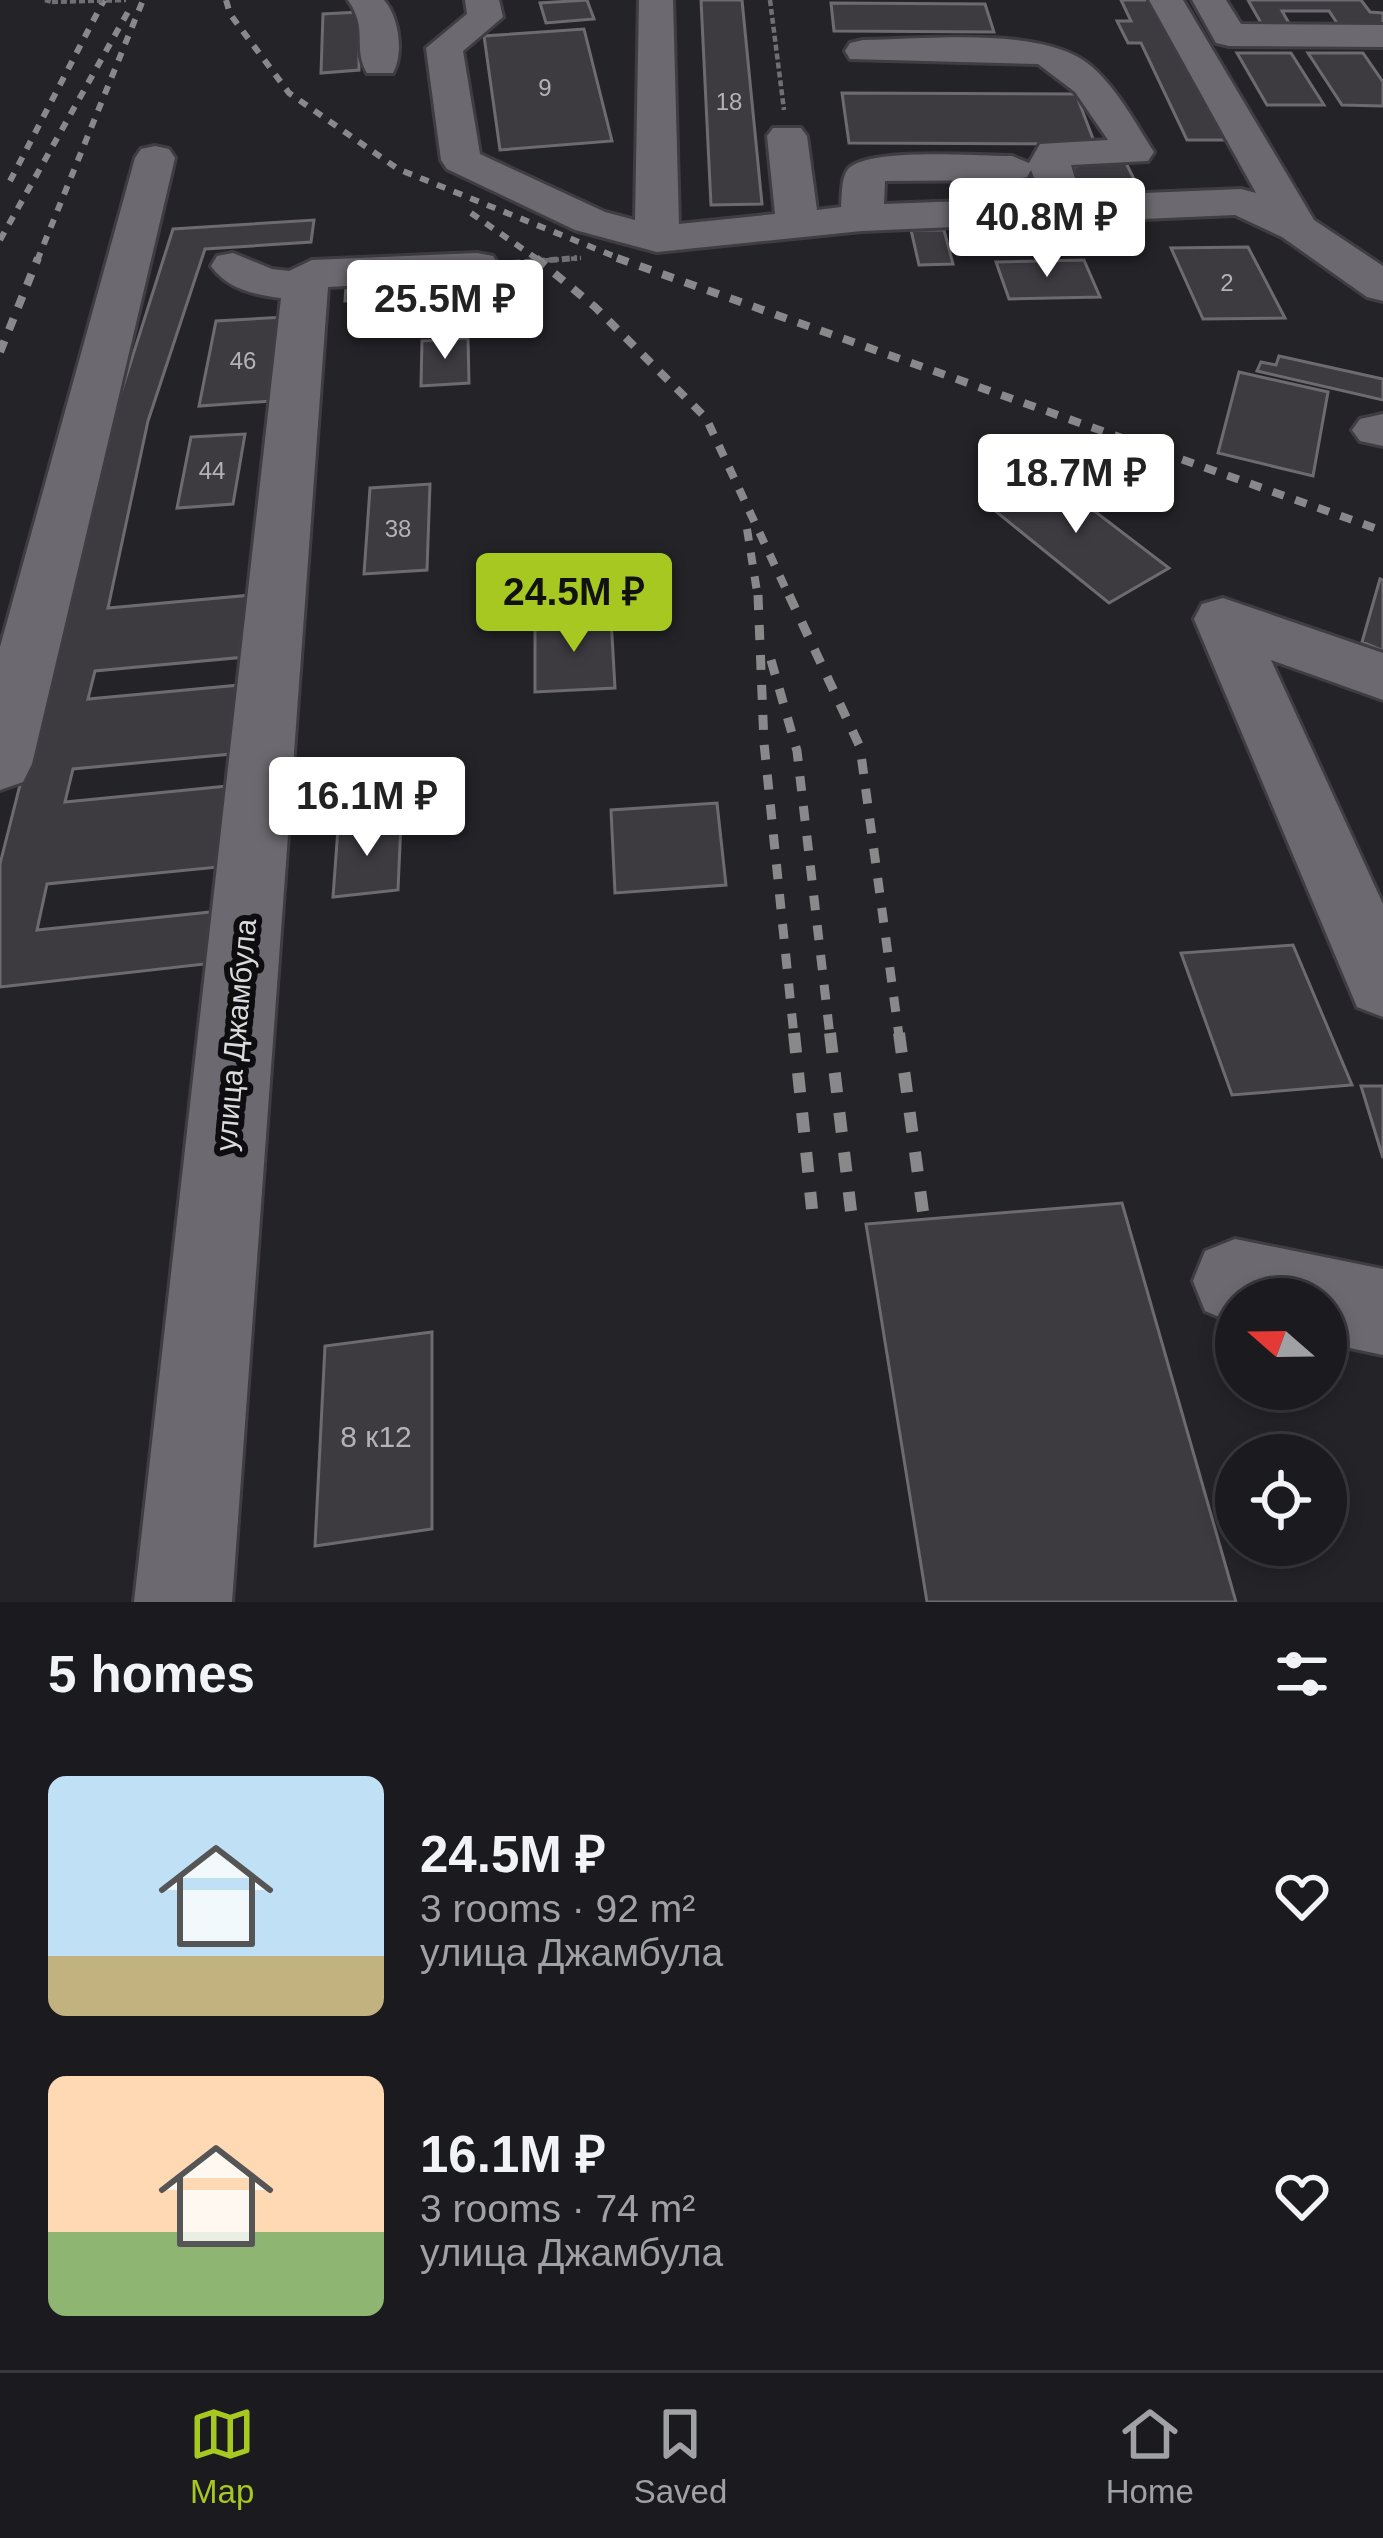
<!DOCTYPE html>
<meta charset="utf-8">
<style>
:root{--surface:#1b1a1e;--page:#242327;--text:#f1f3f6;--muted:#a0a1a4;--line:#39383c;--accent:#a6c821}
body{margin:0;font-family:Arial,sans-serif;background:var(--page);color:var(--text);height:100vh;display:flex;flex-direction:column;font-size:45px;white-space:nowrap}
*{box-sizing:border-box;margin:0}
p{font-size:39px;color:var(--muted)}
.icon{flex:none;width:66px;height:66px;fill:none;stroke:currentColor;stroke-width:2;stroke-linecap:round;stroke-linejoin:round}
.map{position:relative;height:1602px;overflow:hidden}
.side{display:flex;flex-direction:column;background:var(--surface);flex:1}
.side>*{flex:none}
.needle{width:78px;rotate:290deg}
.tools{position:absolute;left:1215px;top:1278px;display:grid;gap:24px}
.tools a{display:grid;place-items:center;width:132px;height:132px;border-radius:50%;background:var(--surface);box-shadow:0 6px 18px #0003,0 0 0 3px var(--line);font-size:60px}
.price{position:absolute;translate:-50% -102px;padding:0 27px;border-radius:12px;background:#fff;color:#222;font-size:39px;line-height:78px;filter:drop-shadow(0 3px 6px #0008)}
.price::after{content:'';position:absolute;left:50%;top:72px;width:36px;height:27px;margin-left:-18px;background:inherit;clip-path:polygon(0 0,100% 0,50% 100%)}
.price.on{background:var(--accent);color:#111}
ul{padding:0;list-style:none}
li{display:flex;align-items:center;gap:36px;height:300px;padding:0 48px}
li span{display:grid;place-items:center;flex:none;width:336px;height:240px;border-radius:18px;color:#555}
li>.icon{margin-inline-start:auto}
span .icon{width:144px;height:144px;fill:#fffc;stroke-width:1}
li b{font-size:51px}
h2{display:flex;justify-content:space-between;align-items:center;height:144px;padding:0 48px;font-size:51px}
.tab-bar{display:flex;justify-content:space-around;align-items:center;height:168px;border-top:3px solid var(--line);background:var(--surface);font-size:33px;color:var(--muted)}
.tab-bar a{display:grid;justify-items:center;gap:6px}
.tab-bar .on{color:var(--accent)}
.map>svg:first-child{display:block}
</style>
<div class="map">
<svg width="1383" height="1602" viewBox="0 0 1383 1602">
<rect width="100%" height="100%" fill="#242328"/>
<!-- building -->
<path fill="#3d3b40" stroke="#6d6b70" stroke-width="3" d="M587,0L594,19L546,23L540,3Z
M701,0H742L762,204L711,205Z
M1121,0H1155L1228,140H1187L1141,43H1128L1117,21H1131Z
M1248,0H1361L1370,12L1383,13V33L1343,32L1329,11H1282L1293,30H1265Z
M831,3L985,4L994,32L834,31Z
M359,12V70L321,73L323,14Z
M584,29L612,141L500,150L484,36Z
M1237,53H1291L1324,105H1267Z
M1308,53H1363L1383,82V106L1342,105Z
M842,93L1076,94L1095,144L849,143Z
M1099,157H1123L1141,193L1074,194L1065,171Z
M314,220L311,242L205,249L148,421L108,608L252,595L245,657L95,671L88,699L240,685L231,754L73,769L65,802L238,785L229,866L47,884L37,930L220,911L214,963L0,987V864L112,421L173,229Z
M911,230H944L953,264L919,265Z
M1248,247L1285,318L1203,319L1171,248Z
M1084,260L1100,297L1009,299L996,262Z
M502,274V290L345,301L346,286Z
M285,317L272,401L199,406L216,321Z
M468,338L469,383L421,386L422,341Z
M1279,356L1383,379V400L1257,371L1261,362L1276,365Z
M1239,372L1328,392L1313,476L1218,453Z
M245,434L233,504L177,508L191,437Z
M1042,471L1169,568L1109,603L983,501Z
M430,484L427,570L364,574L370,488Z
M1380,579L1383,580V651L1362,642Z
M611,618L615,688L535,692V622Z
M717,803L726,885L615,893L611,810Z
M401,822L398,890L333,897L338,828Z
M1293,945L1352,1085L1232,1095L1181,953Z
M1361,1086H1383V1158Z
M1122,1203L1236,1602H927L866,1224Z
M432,1332V1529L315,1546L325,1346Z"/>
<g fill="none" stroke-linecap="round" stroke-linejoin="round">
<defs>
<path id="minor" d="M348,0H384C399,17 404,53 393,73H367C352,47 369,30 348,0Z
M465,0H499L503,17L463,51L480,154L605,212L635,220L639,0H673L679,224L775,214L767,136L773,128H801L807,136L817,210L841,207C842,196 841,178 848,169C868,147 980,156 1012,156L1029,163L1040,144L1108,140L1075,92L1038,64L850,59L845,51L850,43L863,40C924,40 1043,25 1091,66C1118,89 1138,128 1154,152L1148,161L1071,165L1078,189L1073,196L1241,189L1256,193L1149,0H1183L1314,220L1383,266V301L1367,297L1282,237L1235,215L862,231L657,252L575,230L447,169L441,160L426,48L467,14ZM1031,170L1042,198L884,204L885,181L1012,180L1027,177Z
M1192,0H1226L1241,24L1383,25V47L1229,46L1216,43Z
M155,146L169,149L175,158L32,764L23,782L0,790V647L135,158L141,149Z
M233,253L272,269L289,271L312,260L477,253L493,256L499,266L493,276L477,279L328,287L232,1602H134L281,298C255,295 227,289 211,266L217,256Z
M1383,414V446L1360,441L1352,430L1360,419Z
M1223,598L1383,653V700L1271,660L1383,904V1017L1357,1007L1194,619L1202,604Z
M1235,1239L1383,1269V1355L1326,1343V1299H1236V1324L1205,1311L1193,1281L1205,1251Z"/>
</defs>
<!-- minor casing -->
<use href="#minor" stroke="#3f3d41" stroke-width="6"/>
<!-- path-far1 -->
<path stroke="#706f73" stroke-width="4.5" stroke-dasharray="6 3" stroke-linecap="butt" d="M45,0L52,2
M770,0L784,110
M535,261L581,258"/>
<!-- path -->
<path stroke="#706f73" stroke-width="6" stroke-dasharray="8 4.5" stroke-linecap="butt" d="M512,263L577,258"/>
<!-- minor -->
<use href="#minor" fill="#6c6a70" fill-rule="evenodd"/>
<!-- rail-far3 -->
<path stroke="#89888b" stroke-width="6" stroke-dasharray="9 9" stroke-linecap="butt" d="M226,0L230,14L289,93L398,169L626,261
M10,181L104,0
M471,213L540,261
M0,240L129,10
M37,261L143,0"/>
<!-- rail-far2 -->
<path stroke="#89888b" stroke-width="8" stroke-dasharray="12 12" stroke-linecap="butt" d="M536,258L595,307L706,418L790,598
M617,258L1383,531
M0,352L38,258
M747,529L758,598"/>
<!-- rail-far1 -->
<path stroke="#89888b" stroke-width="9" stroke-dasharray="15 15" stroke-linecap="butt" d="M758,595L764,743L794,1036
M789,595L860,747L899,1036
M771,660L797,751L830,1036"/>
<!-- rail -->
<path stroke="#89888b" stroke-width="12" stroke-dasharray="20 20" stroke-linecap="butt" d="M794,1033L812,1209
M830,1033L851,1211
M899,1033L924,1219"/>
<!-- path-bridge -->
<path stroke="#706f73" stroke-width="4.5" stroke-dasharray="6 3" stroke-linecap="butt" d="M52,2L126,0"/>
</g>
<g text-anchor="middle" stroke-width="12" stroke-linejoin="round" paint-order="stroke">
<!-- number labels -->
<g font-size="24" fill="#b3b2b5">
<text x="545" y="96">9</text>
<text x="729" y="110">18</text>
<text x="1227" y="291">2</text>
<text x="243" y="369">46</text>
<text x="212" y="479">44</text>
<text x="398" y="537">38</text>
</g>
<!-- street labels -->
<g font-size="30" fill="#dad9dc" stroke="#0d0d0f">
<text transform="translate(236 1035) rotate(-85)" y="10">улица Джамбула</text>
</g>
<!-- near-number labels -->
<g font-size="30" fill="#b3b2b5">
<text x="376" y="1447">8 к12</text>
</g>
</g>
</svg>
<div class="tools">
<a><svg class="needle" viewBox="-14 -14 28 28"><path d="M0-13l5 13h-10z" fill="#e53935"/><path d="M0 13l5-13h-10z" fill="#a0a1a4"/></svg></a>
<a><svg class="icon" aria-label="locate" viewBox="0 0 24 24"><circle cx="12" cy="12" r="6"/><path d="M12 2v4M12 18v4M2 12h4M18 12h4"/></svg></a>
</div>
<b class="price" style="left:1047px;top:280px">40.8M ₽</b>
<b class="price" style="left:445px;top:362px">25.5M ₽</b>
<b class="price" style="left:1076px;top:536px">18.7M ₽</b>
<b class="price on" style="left:574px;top:655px">24.5M ₽</b>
<b class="price" style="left:367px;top:859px">16.1M ₽</b>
</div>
<section class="side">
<h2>5 homes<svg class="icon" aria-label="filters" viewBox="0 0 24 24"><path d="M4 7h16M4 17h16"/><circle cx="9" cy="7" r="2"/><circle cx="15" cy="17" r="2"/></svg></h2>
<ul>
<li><span style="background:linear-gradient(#bfe0f5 75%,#c2b280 0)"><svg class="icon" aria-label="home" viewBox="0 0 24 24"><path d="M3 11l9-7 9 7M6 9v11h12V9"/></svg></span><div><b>24.5M ₽</b><p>3 rooms · 92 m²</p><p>улица Джамбула</p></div><svg class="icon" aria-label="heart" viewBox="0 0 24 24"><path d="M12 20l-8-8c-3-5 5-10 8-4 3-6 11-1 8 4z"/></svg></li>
<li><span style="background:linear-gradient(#ffd9b3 65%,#8fb573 0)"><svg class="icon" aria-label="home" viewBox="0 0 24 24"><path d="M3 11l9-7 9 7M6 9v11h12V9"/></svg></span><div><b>16.1M ₽</b><p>3 rooms · 74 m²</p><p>улица Джамбула</p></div><svg class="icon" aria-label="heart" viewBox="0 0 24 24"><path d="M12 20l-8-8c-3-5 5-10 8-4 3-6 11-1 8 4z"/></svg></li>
</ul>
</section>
<nav class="tab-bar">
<a class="on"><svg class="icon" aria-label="map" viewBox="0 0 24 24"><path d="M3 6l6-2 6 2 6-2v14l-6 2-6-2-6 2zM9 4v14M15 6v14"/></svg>Map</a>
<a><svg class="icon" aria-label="saved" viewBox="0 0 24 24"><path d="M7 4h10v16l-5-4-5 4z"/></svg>Saved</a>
<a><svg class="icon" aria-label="home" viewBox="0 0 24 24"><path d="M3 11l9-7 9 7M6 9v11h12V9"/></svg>Home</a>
</nav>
